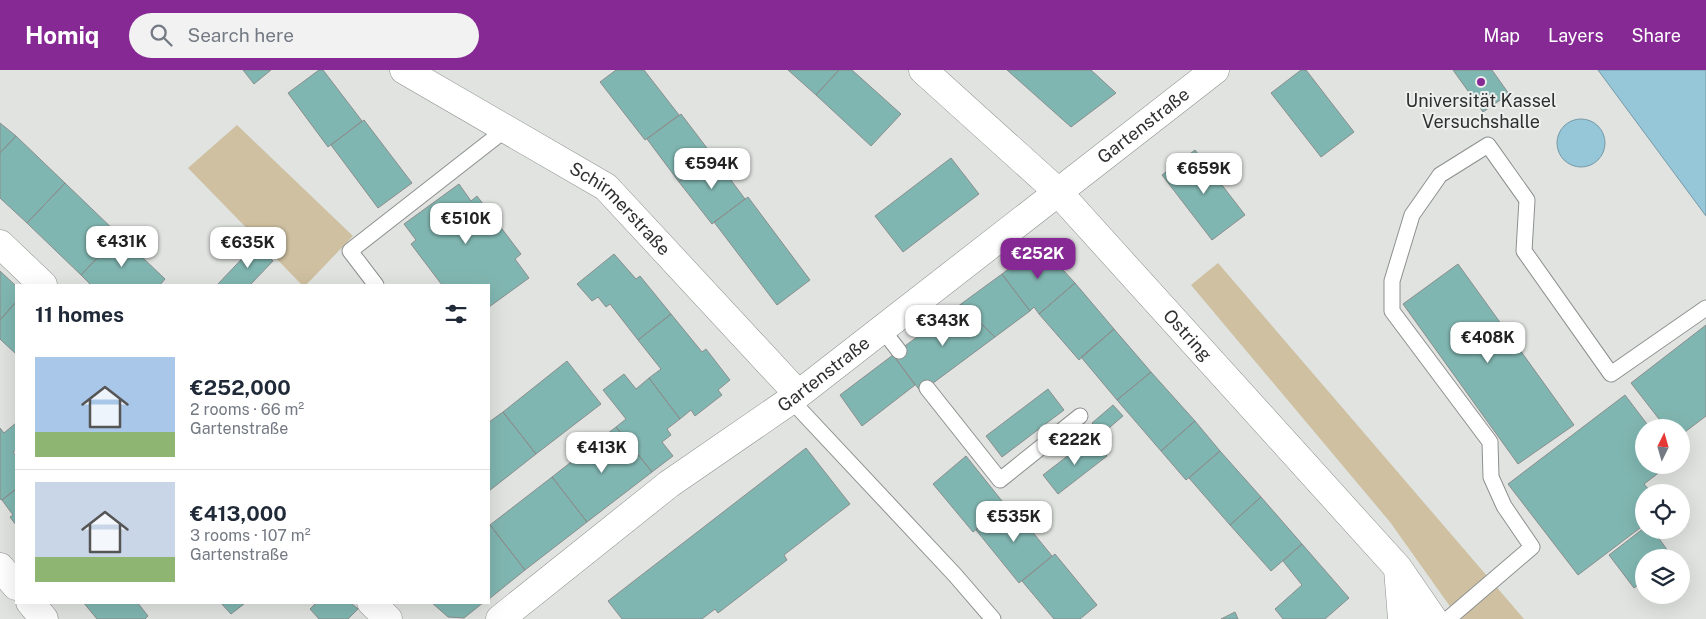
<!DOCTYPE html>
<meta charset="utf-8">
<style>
:root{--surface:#fff;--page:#f2f2f3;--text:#1f2937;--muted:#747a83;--line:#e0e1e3;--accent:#872994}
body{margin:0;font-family:"Public Sans",sans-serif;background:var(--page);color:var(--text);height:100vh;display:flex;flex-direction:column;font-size:19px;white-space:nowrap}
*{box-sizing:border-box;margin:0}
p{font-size:16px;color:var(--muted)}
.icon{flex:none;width:28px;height:28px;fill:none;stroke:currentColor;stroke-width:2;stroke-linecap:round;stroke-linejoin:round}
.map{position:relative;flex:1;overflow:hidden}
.sheet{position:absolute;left:15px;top:214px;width:475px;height:320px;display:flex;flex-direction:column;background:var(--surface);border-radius:0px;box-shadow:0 5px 20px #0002}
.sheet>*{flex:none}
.needle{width:32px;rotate:5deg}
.controls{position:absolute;left:1635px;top:349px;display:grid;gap:10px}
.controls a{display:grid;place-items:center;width:55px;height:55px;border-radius:50%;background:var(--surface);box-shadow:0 5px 20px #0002;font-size:25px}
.price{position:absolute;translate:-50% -42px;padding:0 11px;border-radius:10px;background:#fff;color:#222;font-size:16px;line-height:32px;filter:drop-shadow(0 1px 2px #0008)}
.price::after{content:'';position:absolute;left:50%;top:30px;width:15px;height:11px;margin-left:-8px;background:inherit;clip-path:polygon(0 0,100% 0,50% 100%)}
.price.active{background:var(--accent);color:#fff}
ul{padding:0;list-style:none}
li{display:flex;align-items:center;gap:15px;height:125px;padding:0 20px}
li+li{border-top:1px solid var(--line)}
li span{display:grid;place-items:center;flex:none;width:140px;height:100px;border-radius:0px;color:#555}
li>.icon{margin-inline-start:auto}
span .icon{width:60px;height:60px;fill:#fffc;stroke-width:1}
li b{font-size:21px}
h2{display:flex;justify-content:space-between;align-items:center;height:60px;padding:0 20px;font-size:21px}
header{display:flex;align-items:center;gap:30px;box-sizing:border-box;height:70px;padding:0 25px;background:var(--accent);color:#fff}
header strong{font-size:24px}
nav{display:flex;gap:28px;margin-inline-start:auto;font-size:18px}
.search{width:350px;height:45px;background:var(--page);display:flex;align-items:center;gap:12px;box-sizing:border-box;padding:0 18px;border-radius:28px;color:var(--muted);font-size:19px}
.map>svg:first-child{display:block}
</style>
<header>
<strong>Homiq</strong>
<div class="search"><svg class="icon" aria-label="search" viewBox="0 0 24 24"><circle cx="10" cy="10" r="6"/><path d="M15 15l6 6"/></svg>Search here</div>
<nav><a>Map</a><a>Layers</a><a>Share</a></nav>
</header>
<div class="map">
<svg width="1706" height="549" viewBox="0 0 1706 549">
<rect width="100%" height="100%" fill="#e0e3e0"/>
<!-- green -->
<path fill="#cec0a0" d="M237,55L353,166L306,215H302L188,98Z
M1218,193L1524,549H1459L1390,452L1191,215Z"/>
<!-- water -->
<path fill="#96c7d9" stroke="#7799a6" d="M1598,0H1706V146Z
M1557 73a24 24 0 1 1 48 0a24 24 0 1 1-48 0Z"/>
<!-- building -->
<path fill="#80b6b1" stroke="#8a8e8d" d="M243,0H271L254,14Z
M319,0H323L362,51L328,77L288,23Z
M616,0H644L679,45L645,70L600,12Z
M788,0H839L816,25Z
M839,0H852L901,44L871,76L816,25Z
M1007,0H1091L1116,23L1071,57Z
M1301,0H1306L1354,62L1321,87L1271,23Z
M1453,0H1492L1509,24L1483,42Z
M681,44L713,86L679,112L647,69Z
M364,50L412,113L378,138L331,75Z
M0,53L16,66L0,83Z
M16,66L65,113L27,153L0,128V83Z
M1195,80L1245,145L1212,170L1162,105Z
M713,86L745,129L712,154L679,112Z
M951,88L979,124L903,182L875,146Z
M65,113L119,165L81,205L27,153Z
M459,114L471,131L477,126L521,184L515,189L529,208L489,237V215H442L411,174L416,170L404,154Z
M748,127L810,210L777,235L714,152Z
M119,165L165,209L160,215H91L81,205Z
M255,175L273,191L250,215H217Z
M1040,175L1075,213L1039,244L1034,237L1030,241L1002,204Z
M614,184L636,209L640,206L671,244L638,270L610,234L606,237L598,227L592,231L577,214Z
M1458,194L1574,355L1518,394L1403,234Z
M0,201L16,216V232L0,250Z
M1002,204L1030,241L995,267L961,234Z
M1075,213L1114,259L1079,290L1039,244Z
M16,232V284L0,269V250Z
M961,234L995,267L921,322L893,285Z
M671,244L702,282L706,279L730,310L718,320L722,325L695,346L691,340L680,349L649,308L661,299L638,270Z
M1706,255V346L1681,365V358H1666L1631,313Z
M1114,259L1151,302L1117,330L1081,287Z
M893,285L915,315L862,356L840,325Z
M567,291L601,334L536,384L503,342Z
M1151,302L1195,351L1161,381L1117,330Z
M624,304L636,319L649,308L680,349L667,359L671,365L662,372L673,386L652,402L616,357L626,349L603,320Z
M1048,319L1064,340L1002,387L986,366Z
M1625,325L1650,358H1644V395H1669L1644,414L1651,422H1644V455L1578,505L1508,414Z
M1113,335L1123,346L1102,364L1092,353Z
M503,342L536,384L489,421V352Z
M1195,351L1220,381L1186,410L1161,381Z
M16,353V380L13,382L16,386V419L2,430L0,429V358L4,363Z
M616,357L652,402L587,452L552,407Z
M1092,367L1107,386L1058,424L1043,405Z
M806,378L850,434L784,485L787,490L718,543L715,539L702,549H622L608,531Z
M1220,381L1261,427L1230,455L1189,408Z
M966,386L1006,436L973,462L933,414Z
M552,407L587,452L525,500L490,455Z
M16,419V455L10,447L13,445L2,430Z
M1261,427L1302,474L1271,501L1230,455Z
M1009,433L1052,486L1019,513L976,460Z
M490,455L525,500L489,529V456Z
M1644,458V460H1653L1673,488H1644V511L1634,518L1609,485Z
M1302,474L1349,528L1325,549H1283L1275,539L1302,515L1283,491Z
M1055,484L1097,535L1080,549H1054L1022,511Z
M83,532H137L148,546L145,549H97Z
M220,532H243L244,534L231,544Z
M317,532H350L358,539L348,549H319L310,539Z
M431,532H484L464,548L448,547Z
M1235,542L1238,549H1221Z"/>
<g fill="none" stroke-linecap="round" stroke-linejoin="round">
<defs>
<path id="service" d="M376,215L350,181L506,59
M882,259L899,281
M927,318L1000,410L1080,346
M791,330L955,505L993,549
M1448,549L1532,477L1504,436L1491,407L1490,372L1392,241V211L1412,145L1440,105L1488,75L1527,130L1524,181L1611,304L1706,238"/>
<g id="minor">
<path id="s1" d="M404,0L606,117L798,324"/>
<path id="s2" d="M923,0L1057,121L1398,498L1433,549"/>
<path d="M0,174L43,215"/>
<path d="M0,497L16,516"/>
<path d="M1398,499L1402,549"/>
<path d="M30,532L44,549"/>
<path d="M371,532L388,549"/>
<path id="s3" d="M500,549L669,414L791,330L1215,0"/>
</g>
</defs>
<!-- service casing -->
<use href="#service" stroke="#8d908e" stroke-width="17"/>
<!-- minor casing -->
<use href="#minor" stroke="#8d908e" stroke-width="29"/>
<!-- service -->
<use href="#service" stroke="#fff" stroke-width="15"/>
<!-- minor -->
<use href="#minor" stroke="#fff" stroke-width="28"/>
</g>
<!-- markers -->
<circle fill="#872994" stroke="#edf0ee" stroke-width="2" cx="1481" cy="12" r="5"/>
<g text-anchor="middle" stroke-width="4" stroke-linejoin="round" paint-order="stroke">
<!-- poi labels -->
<g font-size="18" fill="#2e2f2e" stroke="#edf0ee">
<text x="1481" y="37">Universität Kassel<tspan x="1481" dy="21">Versuchshalle</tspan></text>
</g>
<!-- street labels -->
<g font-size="18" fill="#2e2f2e" stroke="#edf0ee">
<text dy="6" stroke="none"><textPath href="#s3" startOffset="811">Gartenstraße</textPath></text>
<text dy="6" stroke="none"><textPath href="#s1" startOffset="258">Schirmerstraße</textPath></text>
<text dy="6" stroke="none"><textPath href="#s2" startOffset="375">Ostring</textPath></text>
<text dy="6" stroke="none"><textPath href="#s3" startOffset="406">Gartenstraße</textPath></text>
</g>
</g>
</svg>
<div class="controls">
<a><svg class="needle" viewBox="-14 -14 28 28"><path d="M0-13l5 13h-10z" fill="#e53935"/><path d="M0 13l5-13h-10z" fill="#747a83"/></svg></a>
<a><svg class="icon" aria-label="locate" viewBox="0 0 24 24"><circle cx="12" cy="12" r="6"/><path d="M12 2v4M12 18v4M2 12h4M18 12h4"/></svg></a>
<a><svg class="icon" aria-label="layers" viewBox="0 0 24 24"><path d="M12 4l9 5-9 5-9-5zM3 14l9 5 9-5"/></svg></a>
</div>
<b class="price" style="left:712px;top:120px">€594K</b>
<b class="price" style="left:1204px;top:125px">€659K</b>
<b class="price" style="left:466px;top:175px">€510K</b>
<b class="price" style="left:122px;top:198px">€431K</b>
<b class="price" style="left:248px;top:199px">€635K</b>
<b class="price active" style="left:1038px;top:210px">€252K</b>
<b class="price" style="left:943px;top:277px">€343K</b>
<b class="price" style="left:1488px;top:294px">€408K</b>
<b class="price" style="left:1075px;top:396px">€222K</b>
<b class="price" style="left:602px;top:404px">€413K</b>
<b class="price" style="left:1014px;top:473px">€535K</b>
<section class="sheet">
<h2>11 homes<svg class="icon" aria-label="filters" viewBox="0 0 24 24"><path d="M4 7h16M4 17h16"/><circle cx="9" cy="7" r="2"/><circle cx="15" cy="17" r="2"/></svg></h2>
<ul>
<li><span style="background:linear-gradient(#a9c7e8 75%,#8fb573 0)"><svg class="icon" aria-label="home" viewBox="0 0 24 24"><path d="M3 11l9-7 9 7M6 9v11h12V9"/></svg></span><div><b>€252,000</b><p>2 rooms · 66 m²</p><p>Gartenstraße</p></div></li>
<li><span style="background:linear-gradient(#c9d6e8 75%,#8fb573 0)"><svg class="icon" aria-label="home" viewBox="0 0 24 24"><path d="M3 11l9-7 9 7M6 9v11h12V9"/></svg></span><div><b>€413,000</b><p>3 rooms · 107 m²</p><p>Gartenstraße</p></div></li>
</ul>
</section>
</div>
